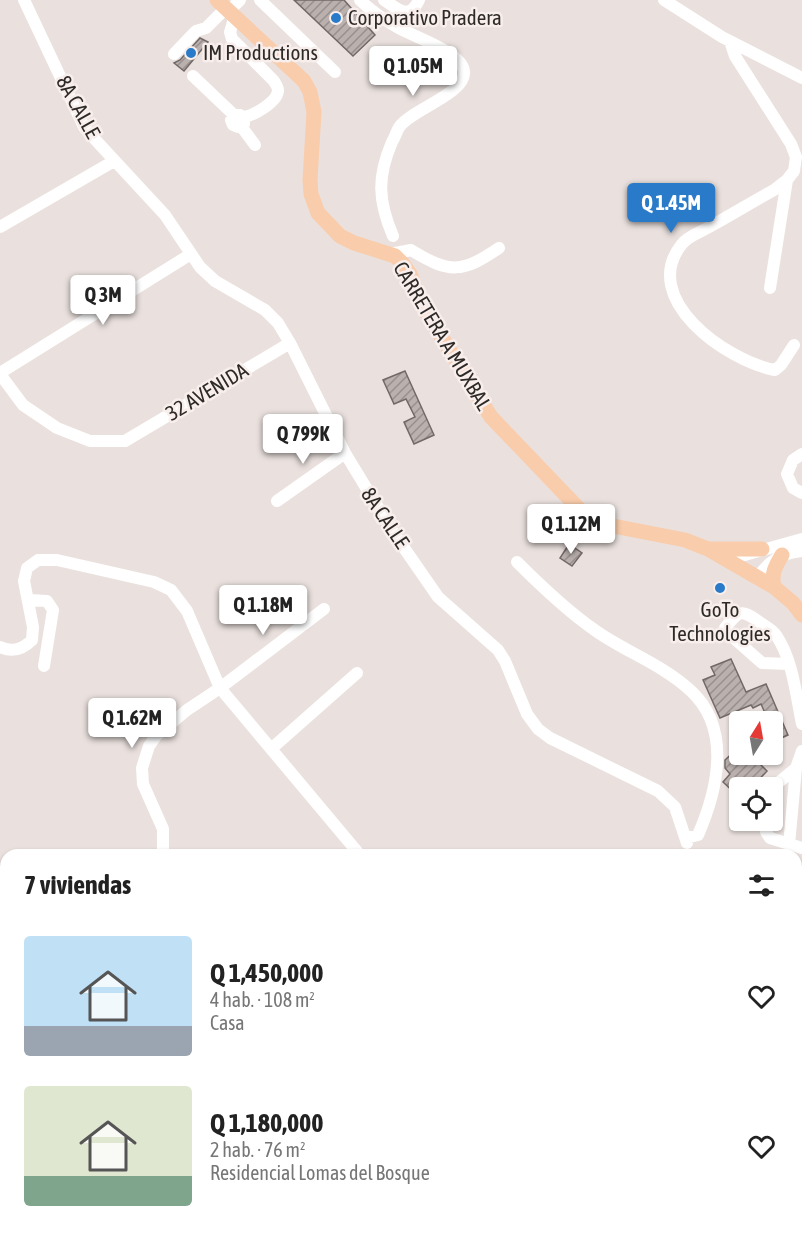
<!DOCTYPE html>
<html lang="es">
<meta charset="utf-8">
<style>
:root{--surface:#fff;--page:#f6f6f6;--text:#222;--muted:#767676;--accent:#297bca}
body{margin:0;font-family:"Asap Condensed",sans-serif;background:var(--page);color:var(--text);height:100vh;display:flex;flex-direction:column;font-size:22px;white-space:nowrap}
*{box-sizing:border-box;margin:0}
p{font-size:20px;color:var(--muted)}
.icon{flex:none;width:33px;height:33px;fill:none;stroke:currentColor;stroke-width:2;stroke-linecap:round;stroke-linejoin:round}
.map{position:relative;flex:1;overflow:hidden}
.sheet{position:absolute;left:0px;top:849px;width:802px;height:384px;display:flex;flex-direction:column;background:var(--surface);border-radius:18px 18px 0 0;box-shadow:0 2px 4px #0004}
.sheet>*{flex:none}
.needle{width:39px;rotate:11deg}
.controls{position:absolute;left:729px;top:711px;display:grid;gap:12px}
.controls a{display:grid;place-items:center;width:54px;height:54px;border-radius:6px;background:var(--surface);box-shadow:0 2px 4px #0004;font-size:30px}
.price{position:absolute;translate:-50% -51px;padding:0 14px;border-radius:6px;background:#fff;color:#222;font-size:20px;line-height:39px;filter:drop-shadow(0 2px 3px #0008)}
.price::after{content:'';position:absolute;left:50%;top:36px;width:18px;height:14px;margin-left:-9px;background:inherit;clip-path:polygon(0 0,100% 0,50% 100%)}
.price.selected{background:var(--accent);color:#fff}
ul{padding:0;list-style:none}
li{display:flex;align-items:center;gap:18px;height:150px;padding:0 24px}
li span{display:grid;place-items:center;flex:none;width:168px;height:120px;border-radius:6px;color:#555}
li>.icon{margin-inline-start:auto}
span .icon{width:72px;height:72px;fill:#fffc;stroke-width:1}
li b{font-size:26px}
h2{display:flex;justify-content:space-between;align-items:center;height:72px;padding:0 24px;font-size:26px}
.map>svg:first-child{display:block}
</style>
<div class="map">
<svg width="802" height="1233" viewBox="0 0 802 1233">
<defs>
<pattern id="building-hatch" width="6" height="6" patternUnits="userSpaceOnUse" patternTransform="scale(1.5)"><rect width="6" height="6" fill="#bab1ae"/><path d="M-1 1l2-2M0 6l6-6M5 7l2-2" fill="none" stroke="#98908e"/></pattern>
</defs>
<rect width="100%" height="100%" fill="#eae1de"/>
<!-- building -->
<path fill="url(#building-hatch)" stroke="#726967" stroke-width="1.5" d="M294,0H344L375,35L353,56Z
M200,38L208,42L184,71L174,63L180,60Z
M405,371L434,435L414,444L404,422L415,417L406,399L394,404L383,380Z
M569,544L582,553L572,566L560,558Z
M731,659L746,692L766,684L788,735L772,742V722H769L761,704L753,708L751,705L720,718L703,680L715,675L711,667Z
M740,746V754H750L767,771L751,788H740V798L723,782L730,774L725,768V760Z"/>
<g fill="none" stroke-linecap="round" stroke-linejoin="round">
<!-- minor -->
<path stroke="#fff" stroke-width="12" d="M24,0L84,127L90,134L165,215L200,267L215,281L265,310L278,323L290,343L345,453L393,532L438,597L498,650L505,661L527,714L538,729L550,738L658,791L675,807L687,843
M260,0L335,72
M360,0C371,11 383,19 397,27C412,36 462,52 464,71C467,93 413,109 400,126C397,130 395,137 392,142C377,177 378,201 393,236
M384,0C398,9 409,21 419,0
M664,0L722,37L802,78
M229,11L240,0
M235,16L230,32L232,39L274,81C275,83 278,87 278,90C278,102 253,116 243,117
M730,41L735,56L791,144L796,157L794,171L787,180L774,190C752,202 731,215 709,227C701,232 688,236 682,244C638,298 726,361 775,370L781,365L794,345
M174,54L196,31L206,28L226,8
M193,76L234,115
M241,126L244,124V118L240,115H234L231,120L233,125L238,127L241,126L255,145
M0,227L114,161
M390,254L411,250C450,274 462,273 499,248
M770,288L787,180
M0,373L191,254
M0,374L23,405L57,428L90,441H125L290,343
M802,454L793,460L787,474L793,488L802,493
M277,501L345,453
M727,560L802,539
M517,562C542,587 567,611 596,631C626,652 663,665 690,690C732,728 718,789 698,835L686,838
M757,578C769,561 781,553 802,551
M28,600L47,601L53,610L44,666
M0,647C13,653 23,649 32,640L33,627L24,581L27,568L38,560H57L154,582L171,590L187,611L220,688L360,855
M789,664L762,663L727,632L725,628C738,612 740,608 758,621C763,625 772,629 776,635C793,660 796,695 802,724
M271,749L357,673
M772,788L796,768
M767,820L766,832L770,838L802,848
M789,845L796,768L802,751
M163,855V829L143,784L142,768L149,746L156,736L187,710L220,688L324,609
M796,1219L802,1226
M179,1227L307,1233
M783,1227L787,1233
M456,1233L457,1227"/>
<!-- major -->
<path stroke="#f9ccab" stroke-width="15" d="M217,0L304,81L310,92L314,112L310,180L311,194L318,213L340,236L354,243L395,256L403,264L410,274L423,307L491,417L580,510L608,525L685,540L708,549L774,587L793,603L802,615
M708,549H762
M774,587C771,574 775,567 782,555"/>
</g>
<!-- markers -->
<g fill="#297bca" stroke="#f8eeeb" stroke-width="2">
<circle cx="336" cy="18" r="6"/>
<circle cx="191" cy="53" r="6"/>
<circle cx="720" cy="588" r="6"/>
</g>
<g text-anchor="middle" stroke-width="5" stroke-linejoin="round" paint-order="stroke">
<!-- poi labels -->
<g font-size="21" fill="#2d2a28" stroke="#f8eeeb" text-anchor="start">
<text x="348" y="25">Corporativo Pradera</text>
<text x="203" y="60">IM Productions</text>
<text x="720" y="617" text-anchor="middle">GoTo<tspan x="720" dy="24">Technologies</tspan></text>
</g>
<!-- street labels -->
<g font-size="21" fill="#2d2a28" stroke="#f8eeeb">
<text transform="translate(78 107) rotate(61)" y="7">8A CALLE</text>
<text transform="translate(442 336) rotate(59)" y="7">CARRETERA A MUXBAL</text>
<text transform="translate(207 392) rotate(-31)" y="7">32 AVENIDA</text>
<text transform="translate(385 518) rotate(56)" y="7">8A CALLE</text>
</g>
</g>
</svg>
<div class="controls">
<a><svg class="needle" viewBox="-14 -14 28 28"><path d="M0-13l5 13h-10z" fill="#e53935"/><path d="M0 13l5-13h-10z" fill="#767676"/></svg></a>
<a><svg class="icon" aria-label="locate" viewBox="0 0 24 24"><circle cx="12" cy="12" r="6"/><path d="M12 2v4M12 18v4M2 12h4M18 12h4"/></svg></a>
</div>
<b class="price" style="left:413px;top:97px">Q 1.05M</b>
<b class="price selected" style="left:671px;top:234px">Q 1.45M</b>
<b class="price" style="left:103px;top:326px">Q 3M</b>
<b class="price" style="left:303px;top:465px">Q 799K</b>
<b class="price" style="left:571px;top:555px">Q 1.12M</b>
<b class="price" style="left:263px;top:636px">Q 1.18M</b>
<b class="price" style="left:132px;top:749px">Q 1.62M</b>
<section class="sheet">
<h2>7 viviendas<svg class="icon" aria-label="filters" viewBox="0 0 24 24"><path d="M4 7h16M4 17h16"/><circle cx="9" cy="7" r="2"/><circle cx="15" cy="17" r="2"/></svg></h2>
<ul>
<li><span style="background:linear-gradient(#bfe0f5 75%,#9aa5b1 0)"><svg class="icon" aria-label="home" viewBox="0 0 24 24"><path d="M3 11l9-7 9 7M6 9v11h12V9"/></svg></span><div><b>Q 1,450,000</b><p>4 hab. · 108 m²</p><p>Casa</p></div><svg class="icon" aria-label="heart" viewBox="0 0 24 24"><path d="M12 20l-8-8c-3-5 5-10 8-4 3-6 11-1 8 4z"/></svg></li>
<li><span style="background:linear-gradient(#dfe7d0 75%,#7fa58c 0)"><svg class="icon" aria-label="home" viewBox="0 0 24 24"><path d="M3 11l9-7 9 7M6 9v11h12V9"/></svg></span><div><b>Q 1,180,000</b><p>2 hab. · 76 m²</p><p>Residencial Lomas del Bosque</p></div><svg class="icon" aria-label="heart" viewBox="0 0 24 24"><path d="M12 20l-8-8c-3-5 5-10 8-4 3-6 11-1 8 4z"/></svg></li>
</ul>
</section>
</div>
